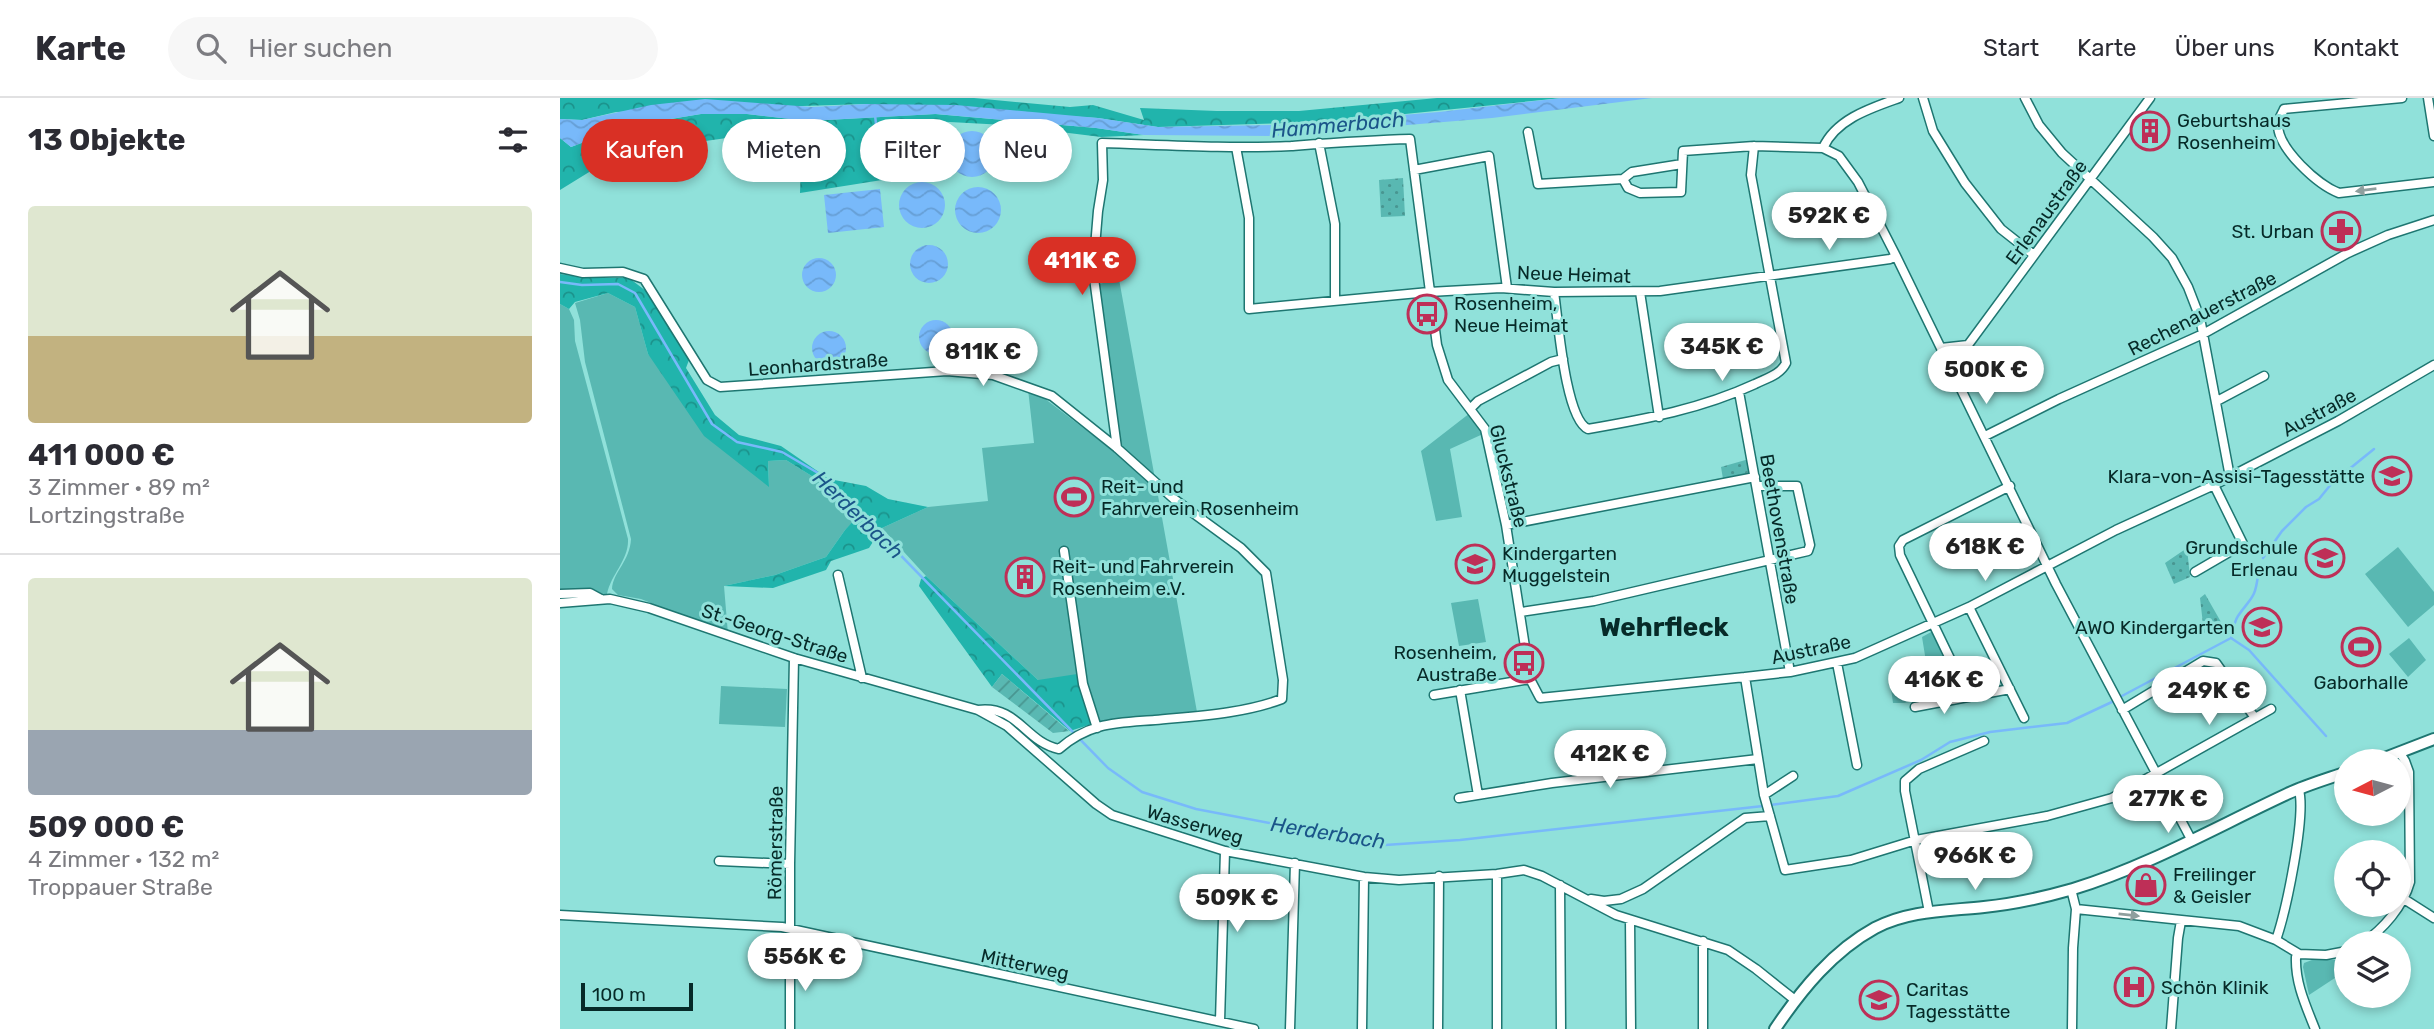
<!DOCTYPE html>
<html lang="de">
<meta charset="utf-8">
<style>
:root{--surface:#fff;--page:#f7f7f7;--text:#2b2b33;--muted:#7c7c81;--line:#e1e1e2;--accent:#d93025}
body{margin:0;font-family:Rubik,sans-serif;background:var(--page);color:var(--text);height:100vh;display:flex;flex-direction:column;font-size:26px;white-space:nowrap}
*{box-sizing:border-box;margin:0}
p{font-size:23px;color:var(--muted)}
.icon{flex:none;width:38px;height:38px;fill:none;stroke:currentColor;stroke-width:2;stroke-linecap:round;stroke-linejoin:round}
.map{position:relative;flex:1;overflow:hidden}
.side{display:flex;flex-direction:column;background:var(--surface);width:560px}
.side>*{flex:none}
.top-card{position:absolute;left:21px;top:21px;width:665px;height:63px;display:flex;gap:14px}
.needle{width:46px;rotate:264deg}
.tools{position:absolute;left:1774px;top:651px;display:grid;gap:14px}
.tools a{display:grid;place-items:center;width:77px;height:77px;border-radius:50%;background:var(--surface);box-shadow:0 4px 10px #0003;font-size:35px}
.scale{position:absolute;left:21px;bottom:18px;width:112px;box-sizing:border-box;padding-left:7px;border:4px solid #062a28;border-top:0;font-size:19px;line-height:24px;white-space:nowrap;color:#062a28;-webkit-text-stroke:5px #90e1da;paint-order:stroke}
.price{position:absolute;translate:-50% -60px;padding:0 16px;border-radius:24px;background:#fff;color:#222;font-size:23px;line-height:46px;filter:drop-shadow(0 2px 4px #0008)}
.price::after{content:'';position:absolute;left:50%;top:42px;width:21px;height:16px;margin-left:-10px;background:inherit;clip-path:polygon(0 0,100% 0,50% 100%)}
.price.selected{background:var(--accent);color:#fff}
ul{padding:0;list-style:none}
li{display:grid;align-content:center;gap:14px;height:371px;padding:0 28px}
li+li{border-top:2px solid var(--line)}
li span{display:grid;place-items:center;height:217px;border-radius:7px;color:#555}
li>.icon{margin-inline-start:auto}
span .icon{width:126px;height:126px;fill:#fffc;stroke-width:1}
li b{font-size:30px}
h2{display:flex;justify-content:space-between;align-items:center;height:84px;padding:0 28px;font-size:30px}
.pill{padding:0 24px;border-radius:32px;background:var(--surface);box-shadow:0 4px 10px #0003;font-size:24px;line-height:63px}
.pill.selected{background:var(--accent);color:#fff}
header{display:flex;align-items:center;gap:42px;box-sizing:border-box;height:98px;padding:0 35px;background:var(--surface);border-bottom:2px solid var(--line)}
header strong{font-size:33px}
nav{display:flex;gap:38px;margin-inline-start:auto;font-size:24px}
.search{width:490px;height:63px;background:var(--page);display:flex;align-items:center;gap:18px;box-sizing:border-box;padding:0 24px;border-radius:38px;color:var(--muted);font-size:26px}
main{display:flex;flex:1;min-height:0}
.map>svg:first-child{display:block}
</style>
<header>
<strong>Karte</strong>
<div class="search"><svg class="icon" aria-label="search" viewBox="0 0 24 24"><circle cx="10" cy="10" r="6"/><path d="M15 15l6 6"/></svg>Hier suchen</div>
<nav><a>Start</a><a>Karte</a><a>Über uns</a><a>Kontakt</a></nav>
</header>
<main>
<section class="side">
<h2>13 Objekte<svg class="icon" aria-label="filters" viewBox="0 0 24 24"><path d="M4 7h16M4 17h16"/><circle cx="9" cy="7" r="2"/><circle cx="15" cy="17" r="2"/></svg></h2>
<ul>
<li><span style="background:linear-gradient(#dfe7d0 60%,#c2b280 0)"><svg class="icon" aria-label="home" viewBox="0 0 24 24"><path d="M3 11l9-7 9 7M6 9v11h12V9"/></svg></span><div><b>411 000 €</b><p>3 Zimmer · 89 m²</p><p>Lortzingstraße</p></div></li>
<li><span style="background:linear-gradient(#dfe7d0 70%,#9aa5b1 0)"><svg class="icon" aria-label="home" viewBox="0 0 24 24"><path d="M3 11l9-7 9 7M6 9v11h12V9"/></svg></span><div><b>509 000 €</b><p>4 Zimmer · 132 m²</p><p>Troppauer Straße</p></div></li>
</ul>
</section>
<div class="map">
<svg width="1874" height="931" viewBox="0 0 1874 931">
<defs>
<pattern id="forest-crowns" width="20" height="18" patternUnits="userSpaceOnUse" patternTransform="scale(1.75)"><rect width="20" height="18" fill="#21b4ac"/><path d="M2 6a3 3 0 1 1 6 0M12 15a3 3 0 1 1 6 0" fill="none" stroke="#1b938c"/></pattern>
<pattern id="park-dots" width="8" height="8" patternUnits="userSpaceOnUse" patternTransform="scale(1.75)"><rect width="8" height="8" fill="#59b8b2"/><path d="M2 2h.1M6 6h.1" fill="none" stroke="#489691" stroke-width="1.8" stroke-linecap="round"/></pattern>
<pattern id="garden-furrows" width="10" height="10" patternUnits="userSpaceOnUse" patternTransform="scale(1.75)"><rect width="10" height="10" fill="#59b8b2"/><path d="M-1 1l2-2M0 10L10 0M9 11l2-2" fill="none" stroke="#489691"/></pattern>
<pattern id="water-waves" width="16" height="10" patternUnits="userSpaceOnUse" patternTransform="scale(1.75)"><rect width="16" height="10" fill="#78b9fa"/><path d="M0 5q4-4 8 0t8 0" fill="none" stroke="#669fd6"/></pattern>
</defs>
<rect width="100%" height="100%" fill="#90e1da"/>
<!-- grass -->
<path fill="#59b8b2" d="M559,181L637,614L562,620L535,625L478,582L366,478L322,430L368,409L428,403L422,350L474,345L468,291L480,297L560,358L539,186Z
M48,195L75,209L88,256L209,388L208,363L226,362L263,385L297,420L285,432L266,459L215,477L164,488L168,536L81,501L58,497L52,491C53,474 70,463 71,441L25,264L20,222L15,205Z
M0,206L9,211L14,222L15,243L68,441C69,462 51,476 47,496H0Z
M910,315L923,336L890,351L902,419L876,423L861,353Z
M1838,449L1874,494V507L1848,529L1805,476Z
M918,501L926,544L899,548L891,505Z
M1373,533L1401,595L1344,605H1333L1330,583L1368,576L1362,539Z
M1849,540L1866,562L1848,579L1829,556Z
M161,588L227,591L225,629L159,626Z
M1752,862H1778L1780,868L1787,866V872L1749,897L1743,869L1744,865Z"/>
<!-- forest -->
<path fill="url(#forest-crowns)" d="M0,0H414L510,9L533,7L584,22L580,10L657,13H739L877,0H1002L766,24L598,29L538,20L307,6L56,14L22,22L0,21Z
M141,16H187L248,23L375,16L536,30L584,37L541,39L445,27L371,23L323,28L322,82L240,95L241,64L189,67L181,38L60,55L0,92V40L11,49C53,32 96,23 141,16Z
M0,176L26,180H69L86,193L129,262L126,270L155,317L179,337L221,348L269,381L306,388L328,401L368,409L322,430L309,450L271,463L266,472L213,490L164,488L215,477L266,459L285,432L296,420L263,385L226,362L208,363L209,389L144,338L88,256L75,209L48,195L15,204L9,211L0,206Z
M366,478L478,582L517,576L535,625L510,633L442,576L432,589L359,488L361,481Z"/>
<!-- park -->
<path fill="url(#park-dots)" d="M843,80L845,118L821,119L819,82Z
M1189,361L1190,376L1163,381L1161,369Z
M1627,450L1630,479L1614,486L1605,465Z
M1645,496L1661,524L1644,535L1640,500Z"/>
<!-- garden -->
<path fill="url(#garden-furrows)" d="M442,576L509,633H510L493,635L432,589Z"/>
<!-- water -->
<path fill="url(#water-waves)" d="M1002,0H1092L932,20L715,38L584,37L536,30L376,16L248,23L187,16H141L86,25L35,40L11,49L0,40V21L22,22L91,7L145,1L252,9L307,6L396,7L538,20L598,29L718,27L879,14Z
M333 50a23 23 0 1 1 46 0a23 23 0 1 1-46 0Z
M389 56a23 23 0 1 1 46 0a23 23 0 1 1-46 0Z
M339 107a23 23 0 1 1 46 0a23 23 0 1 1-46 0Z
M395 112a23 23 0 1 1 46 0a23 23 0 1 1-46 0Z
M320,91L324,129L268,135L264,97Z
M350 166a19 19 0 1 1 38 0a19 19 0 1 1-38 0Z
M242 177a17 17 0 1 1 34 0a17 17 0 1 1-34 0Z
M359 239a17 17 0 1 1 34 0a17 17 0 1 1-34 0Z
M252 250a17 17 0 1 1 34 0a17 17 0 1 1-34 0Z"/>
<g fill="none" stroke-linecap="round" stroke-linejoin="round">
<!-- stream -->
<path stroke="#78b9fa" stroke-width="2.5" d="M315,17L317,35
M0,184L22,187L58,186L75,195L152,326L177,344L222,354L258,375L315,431L548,670L582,694L636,711L825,747L900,742L1203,708
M1703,460L1722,433L1746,409L1759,401L1772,385L1814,351
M1671,540C1673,533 1674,524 1678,518C1691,499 1695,502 1698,477
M1560,599L1671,540L1689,552L1766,638
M1210,707L1278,698L1361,662L1390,644L1430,634L1507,625L1554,603"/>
<defs>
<path id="street" d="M1363,0L1373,33L1405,85L1441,131L1474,157
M1465,0L1479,27L1502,55L1593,139L1612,160L1628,189L1640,220L1670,379
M1842,0L1724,11C1722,16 1718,21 1718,27C1718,51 1758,87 1779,95L1874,84
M1868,0L1874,38
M968,34L978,86L1063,81
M759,45L775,126V202
M676,49L689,120V211L869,194L941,190L994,194L1100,193L1330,161L1336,158
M1263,50C1276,21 1311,10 1339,0
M1122,66L1072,74L1063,81L1068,90L1080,95L1121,94L1123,53L1194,48L1263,50L1279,58L1298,84L1336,158L1496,486L1632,743
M854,72L929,58L947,190
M0,170L23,175L63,174L84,181L147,282L160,289L387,273L433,277L492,298L557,350L614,401L681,450L706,475L723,582L722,601C682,616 636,618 595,622C557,625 530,624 499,651C465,644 458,607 418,612
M994,194C998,220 1005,321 1028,331C1086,321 1141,311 1195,286C1207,280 1220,277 1226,265L1191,77L1194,48
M1080,194L1099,319
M1381,250L1408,247
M1402,290L1403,263L1408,247L1590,0
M1179,294L1230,574
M1657,303L1704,278
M911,310L918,303L991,264L1003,261
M1425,338L1499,301L1643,236L1788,155L1828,137L1874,122
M557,350L533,173L538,113L543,82L542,45C605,47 668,51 731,48C771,45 810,42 850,41L877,247L888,282L925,331L946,427L970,581L980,600L1185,579L1230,574L1295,560L1409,509L1556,432L1654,387L1778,323L1874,267
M946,427L1195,379
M504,453L523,586L537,630
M1635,474L1683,446L1654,387
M278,477L302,580
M0,496L30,495L41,501
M0,505L50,501L89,510L234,560L418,612L447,628L536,706L552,717L665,753L804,779L839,782L937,776L964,772L982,778L1056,817L1168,852L1196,871L1235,902
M1409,509L1464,620
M961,514L1034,503L1248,453L1250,447L1237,388H1197
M1277,565L1297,667
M1185,579L1204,697L1225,772L1291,762L1356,742L1487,718L1552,700L1711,611
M900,592L918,697
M874,597L970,581
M1408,598L1340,457L1339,448L1343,442L1450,388
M1355,609L1450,591
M1562,612L1643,563L1656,565L1695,620
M1204,697L1233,678
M899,700L992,685L1198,661
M159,763L230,766
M937,776V931
M1000,787L1001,931
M1511,791L1516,811L1513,850L1512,931
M1031,801L1044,803L1061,801L1083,791L1185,720L1210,718
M1844,801L1874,820
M1516,811L1679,828L1716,842L1739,856L1766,857L1787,853
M1369,814L1345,693V683L1359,671L1424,643
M0,817L222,829L694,931
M1070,822L1071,931
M1716,842C1726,813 1746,719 1739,692
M1803,845C1823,831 1843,809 1850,784L1849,674L1845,663L1840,655
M1739,856L1736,859C1735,885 1746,908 1755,931
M660,923L665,753
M230,931V766L234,560
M730,931L735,765
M802,931L804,779
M878,931L879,778
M1143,931V843
M1611,931L1618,840L1621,823"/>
<path id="secondary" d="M1817,663L1874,641
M1215,931C1242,891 1273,853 1315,830C1349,812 1388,813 1424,809C1453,806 1485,799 1513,791C1588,768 1656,729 1727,696C1746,687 1767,681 1787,674"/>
</defs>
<!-- street casing -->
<use href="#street" stroke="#1e7671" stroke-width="11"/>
<!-- secondary casing -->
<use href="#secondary" stroke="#1e7671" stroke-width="14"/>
<!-- street -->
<use href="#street" stroke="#fff" stroke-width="8"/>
<!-- secondary -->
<use href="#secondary" stroke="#fff" stroke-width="10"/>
</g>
<!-- one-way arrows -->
<defs><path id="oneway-solid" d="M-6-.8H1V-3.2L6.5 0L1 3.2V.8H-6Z" transform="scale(1.75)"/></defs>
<g fill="#8f9f9e">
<use href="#oneway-solid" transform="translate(1806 92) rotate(173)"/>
<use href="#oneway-solid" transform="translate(1569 817) rotate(6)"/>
</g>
<!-- icons -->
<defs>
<symbol id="building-ring" viewBox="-11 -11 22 22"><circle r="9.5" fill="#90e1da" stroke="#be2f57" stroke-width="1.5"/><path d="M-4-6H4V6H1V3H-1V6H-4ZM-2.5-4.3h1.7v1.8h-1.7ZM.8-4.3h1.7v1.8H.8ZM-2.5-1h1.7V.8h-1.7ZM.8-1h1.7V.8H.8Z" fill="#be2f57"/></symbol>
<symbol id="pharmacy-ring" viewBox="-11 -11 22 22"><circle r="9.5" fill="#90e1da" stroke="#be2f57" stroke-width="1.5"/><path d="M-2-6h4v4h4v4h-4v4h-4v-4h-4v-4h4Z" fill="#be2f57"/></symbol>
<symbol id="bus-ring" viewBox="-11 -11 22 22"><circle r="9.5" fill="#90e1da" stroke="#be2f57" stroke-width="1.5"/><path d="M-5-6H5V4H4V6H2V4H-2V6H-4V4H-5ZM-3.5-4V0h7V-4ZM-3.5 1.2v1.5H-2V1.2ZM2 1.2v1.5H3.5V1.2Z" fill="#be2f57"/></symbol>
<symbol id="school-ring" viewBox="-11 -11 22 22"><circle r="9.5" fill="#90e1da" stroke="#be2f57" stroke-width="1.5"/><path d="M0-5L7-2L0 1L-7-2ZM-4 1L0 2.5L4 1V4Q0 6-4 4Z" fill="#be2f57"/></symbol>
<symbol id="stadium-ring" viewBox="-11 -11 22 22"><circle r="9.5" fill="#90e1da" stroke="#be2f57" stroke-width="1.5"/><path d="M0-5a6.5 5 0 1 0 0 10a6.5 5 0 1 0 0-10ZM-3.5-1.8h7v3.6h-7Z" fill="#be2f57"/></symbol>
<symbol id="shop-ring" viewBox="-11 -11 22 22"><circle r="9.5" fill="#90e1da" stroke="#be2f57" stroke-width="1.5"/><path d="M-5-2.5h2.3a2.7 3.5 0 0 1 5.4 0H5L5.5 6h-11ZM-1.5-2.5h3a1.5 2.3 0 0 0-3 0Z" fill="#be2f57"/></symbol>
<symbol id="hospital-ring" viewBox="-11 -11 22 22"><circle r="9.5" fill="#90e1da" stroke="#be2f57" stroke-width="1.5"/><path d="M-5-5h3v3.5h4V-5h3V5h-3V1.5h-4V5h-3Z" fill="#be2f57"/></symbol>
</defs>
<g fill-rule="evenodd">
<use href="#building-ring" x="1568" y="11" width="44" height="44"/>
<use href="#pharmacy-ring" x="1759" y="111" width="44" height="44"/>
<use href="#bus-ring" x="845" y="194" width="44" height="44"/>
<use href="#school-ring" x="1810" y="356" width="44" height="44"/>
<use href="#stadium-ring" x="492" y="377" width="44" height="44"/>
<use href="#school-ring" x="1743" y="438" width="44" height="44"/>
<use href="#school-ring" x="893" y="444" width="44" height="44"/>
<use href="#building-ring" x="443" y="457" width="44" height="44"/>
<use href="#school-ring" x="1680" y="507" width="44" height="44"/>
<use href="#stadium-ring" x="1779" y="527" width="44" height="44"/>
<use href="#bus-ring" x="942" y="543" width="44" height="44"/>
<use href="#shop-ring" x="1564" y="765" width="44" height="44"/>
<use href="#hospital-ring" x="1552" y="867" width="44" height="44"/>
<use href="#school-ring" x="1297" y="880" width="44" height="44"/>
</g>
<g text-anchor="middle" stroke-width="6" stroke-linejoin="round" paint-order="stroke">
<!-- poi labels -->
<g font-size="19" fill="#062a28" stroke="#90e1da" text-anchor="start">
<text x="1617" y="29">Geburtshaus<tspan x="1617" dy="22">Rosenheim</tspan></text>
<text x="1754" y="140" text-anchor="end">St. Urban</text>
<text x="894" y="212">Rosenheim,<tspan x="894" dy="22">Neue Heimat</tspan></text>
<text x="1805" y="385" text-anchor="end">Klara-von-Assisi-Tagesstätte</text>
<text x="541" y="395">Reit- und<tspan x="541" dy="22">Fahrverein Rosenheim</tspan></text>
<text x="1738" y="456" text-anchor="end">Grundschule<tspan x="1738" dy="22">Erlenau</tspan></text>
<text x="942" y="462">Kindergarten<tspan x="942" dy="22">Muggelstein</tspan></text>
<text x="492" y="475">Reit- und Fahrverein<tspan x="492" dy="22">Rosenheim e.V.</tspan></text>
<text x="1675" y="536" text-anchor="end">AWO Kindergarten</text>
<text x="937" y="561" text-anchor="end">Rosenheim,<tspan x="937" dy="22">Austraße</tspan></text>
<text x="1801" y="591" text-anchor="middle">Gaborhalle</text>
<text x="1613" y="783">Freilinger<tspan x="1613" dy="22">&amp; Geisler</tspan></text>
<text x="1601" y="896">Schön Klinik</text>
<text x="1346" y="898">Caritas<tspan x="1346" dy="22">Tagesstätte</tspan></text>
</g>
<!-- street labels -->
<g font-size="19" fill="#062a28" stroke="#90e1da">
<text transform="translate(1486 114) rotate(-54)" y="7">Erlenaustraße</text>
<text transform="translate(1014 176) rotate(2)" y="7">Neue Heimat</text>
<text transform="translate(1642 215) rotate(-27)" y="7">Rechenauerstraße</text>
<text transform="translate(258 266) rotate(-4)" y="7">Leonhardstraße</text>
<text transform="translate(1759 314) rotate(-28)" y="7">Austraße</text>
<text transform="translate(949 378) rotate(76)" y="7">Gluckstraße</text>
<text transform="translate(1220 431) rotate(80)" y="7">Beethovenstraße</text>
<text transform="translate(215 535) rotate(18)" y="7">St.-Georg-Straße</text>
<text transform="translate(1251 551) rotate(-12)" y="7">Austraße</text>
<text transform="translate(635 726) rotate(16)" y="7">Wasserweg</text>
<text transform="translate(215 745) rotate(-89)" y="7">Römerstraße</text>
<text transform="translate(465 866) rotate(12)" y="7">Mitterweg</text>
</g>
<!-- water labels -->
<g font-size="21" font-style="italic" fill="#1b5589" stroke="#90e1da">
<text transform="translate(778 27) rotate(-5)" y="7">Hammerbach</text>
<text transform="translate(298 417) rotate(44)" y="7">Herderbach</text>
<text transform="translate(768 735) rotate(9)" y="7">Herderbach</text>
</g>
<!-- district labels -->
<g font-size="26" font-weight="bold" fill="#062a28" stroke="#90e1da">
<text x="1104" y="538">Wehrfleck</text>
</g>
</g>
</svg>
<div class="tools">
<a><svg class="needle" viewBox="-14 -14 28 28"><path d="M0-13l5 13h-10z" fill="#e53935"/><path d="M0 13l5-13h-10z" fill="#7c7c81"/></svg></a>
<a><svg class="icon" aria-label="locate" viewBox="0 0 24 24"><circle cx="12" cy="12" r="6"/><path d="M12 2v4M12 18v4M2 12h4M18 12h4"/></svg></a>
<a><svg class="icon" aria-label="layers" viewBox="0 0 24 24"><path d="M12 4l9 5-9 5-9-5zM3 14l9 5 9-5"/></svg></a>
</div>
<div class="scale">100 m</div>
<b class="price" style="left:1269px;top:154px">592K €</b>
<b class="price selected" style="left:522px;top:199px">411K €</b>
<b class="price" style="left:1162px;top:285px">345K €</b>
<b class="price" style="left:423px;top:290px">811K €</b>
<b class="price" style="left:1426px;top:308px">500K €</b>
<b class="price" style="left:1425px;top:485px">618K €</b>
<b class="price" style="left:1384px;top:618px">416K €</b>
<b class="price" style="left:1649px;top:629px">249K €</b>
<b class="price" style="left:1050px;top:692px">412K €</b>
<b class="price" style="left:1608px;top:737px">277K €</b>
<b class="price" style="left:1415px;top:794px">966K €</b>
<b class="price" style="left:677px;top:836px">509K €</b>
<b class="price" style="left:245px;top:895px">556K €</b>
<div class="top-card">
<a class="pill selected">Kaufen</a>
<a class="pill">Mieten</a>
<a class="pill">Filter</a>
<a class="pill">Neu</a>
</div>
</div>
</main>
